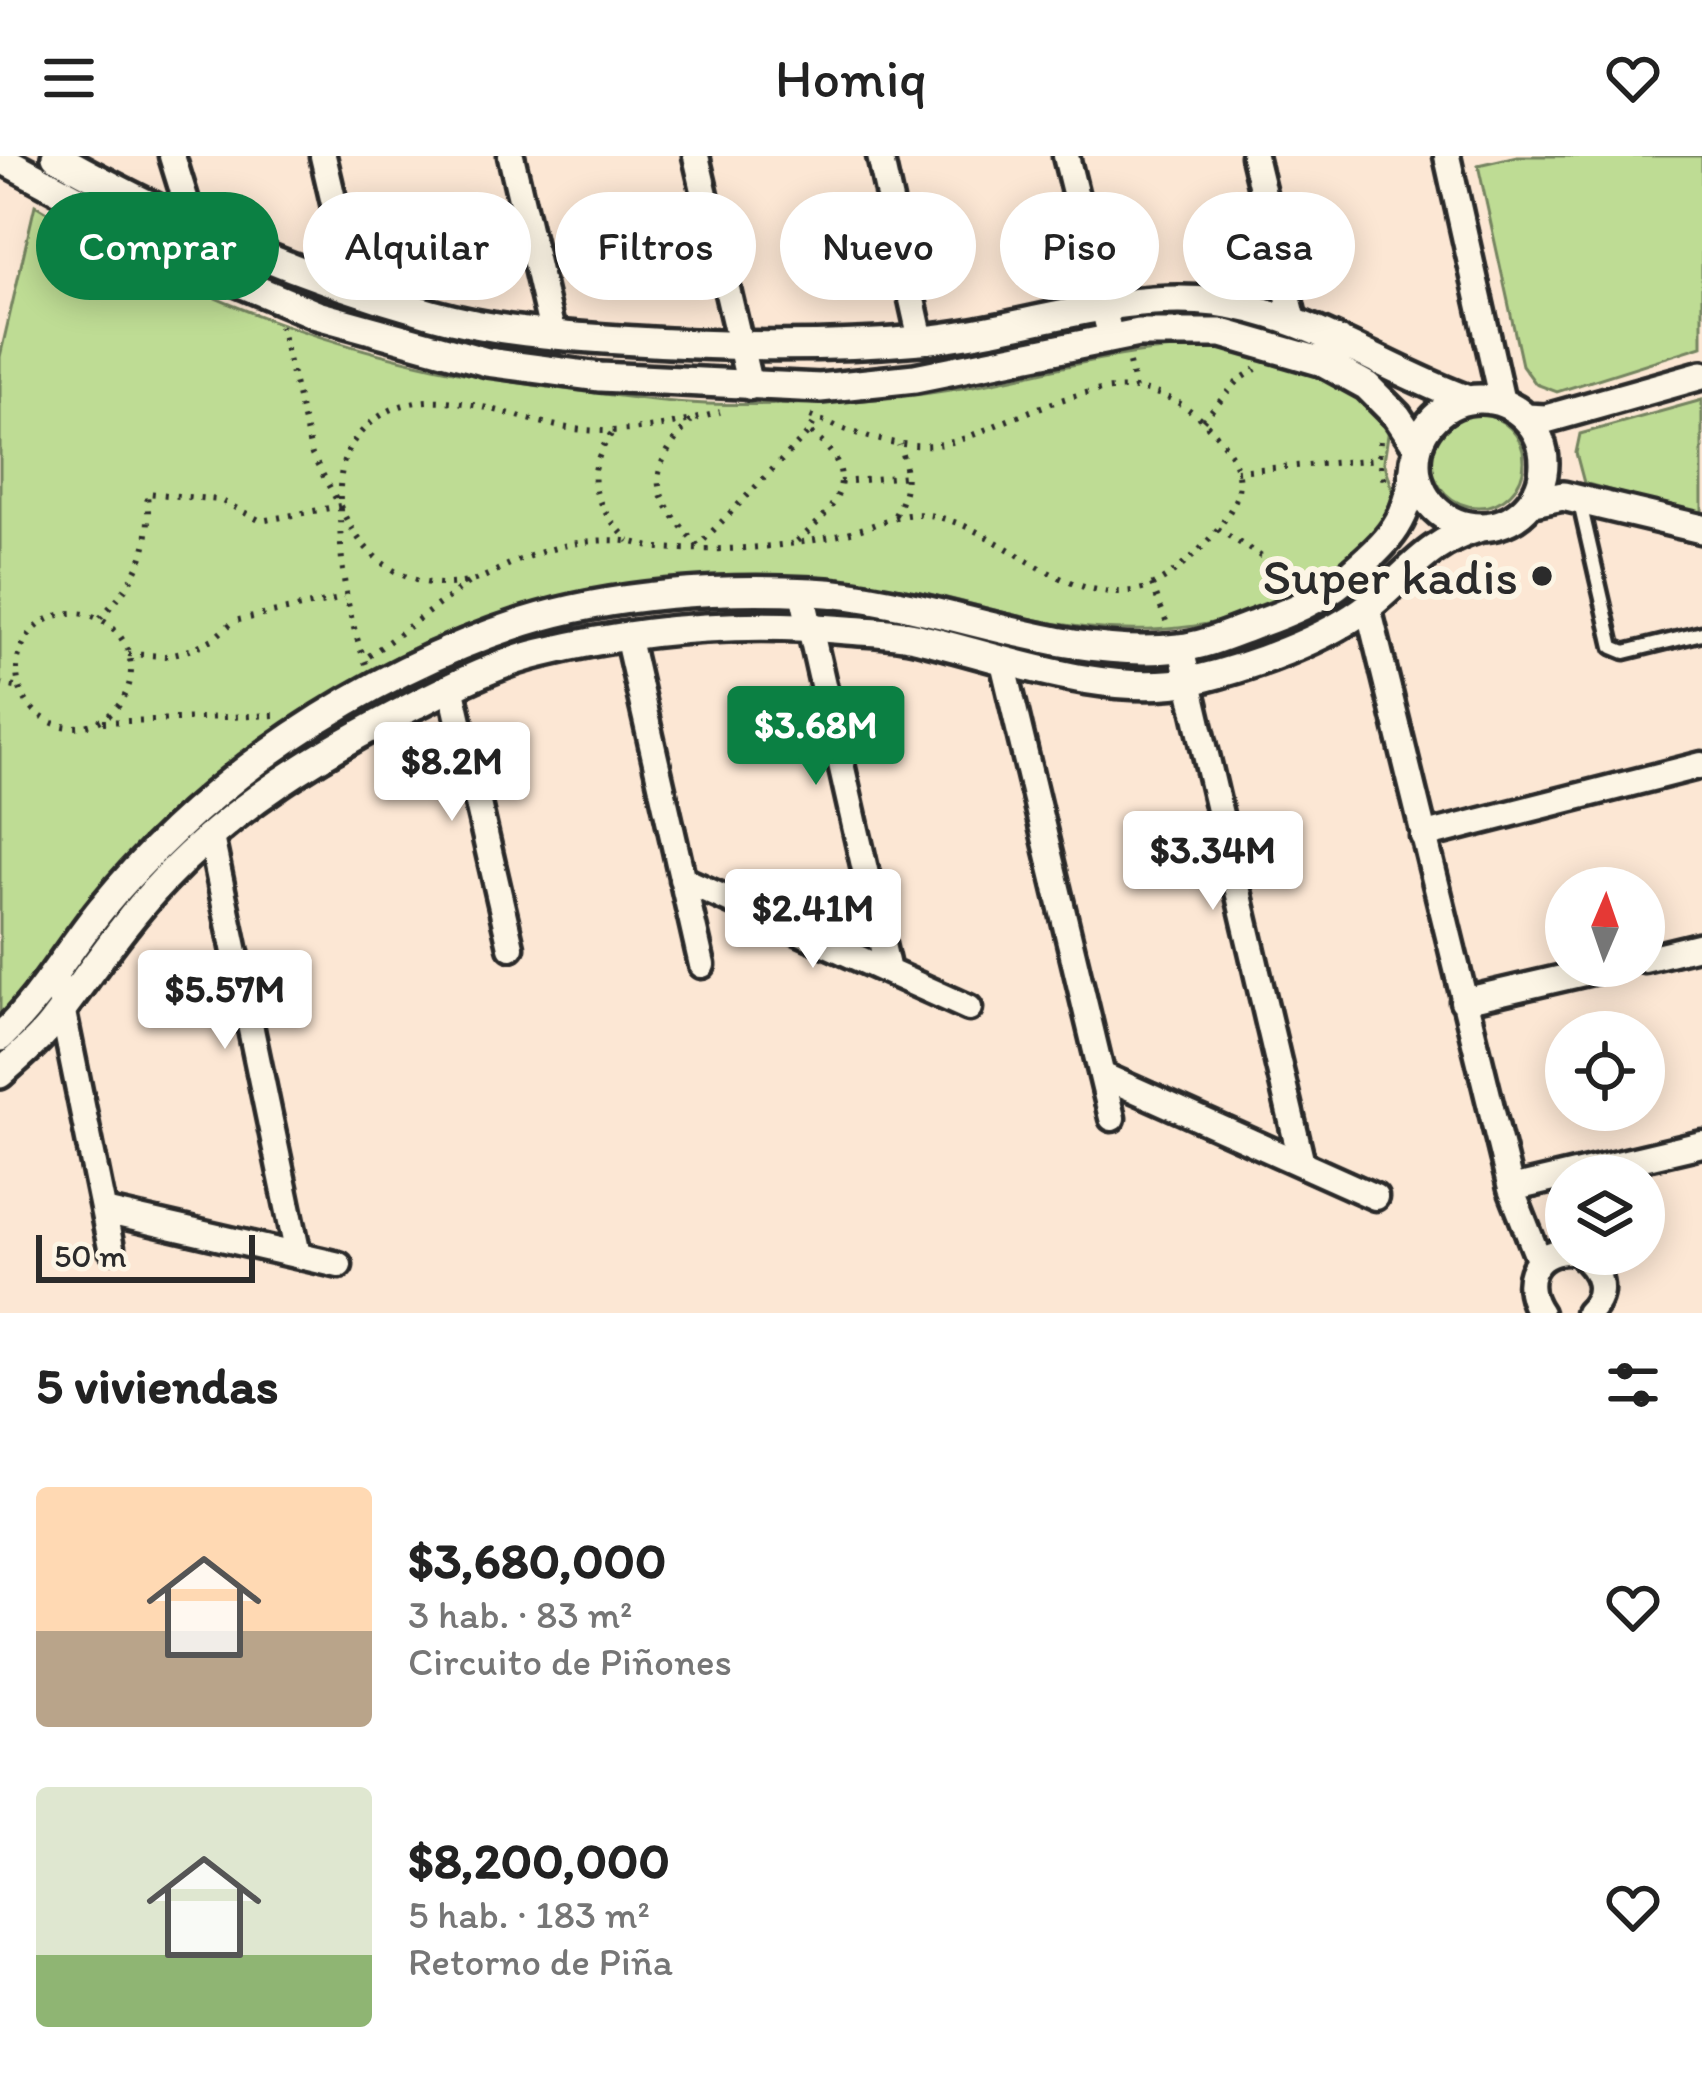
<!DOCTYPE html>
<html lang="es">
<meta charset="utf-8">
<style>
:root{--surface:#fff;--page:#f6f6f6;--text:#222;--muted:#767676;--accent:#0b8043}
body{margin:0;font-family:Itim,sans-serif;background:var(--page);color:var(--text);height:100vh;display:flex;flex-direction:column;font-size:45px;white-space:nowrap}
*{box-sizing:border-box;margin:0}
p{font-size:39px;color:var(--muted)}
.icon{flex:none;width:66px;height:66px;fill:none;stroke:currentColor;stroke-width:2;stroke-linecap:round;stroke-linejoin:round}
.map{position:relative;height:1157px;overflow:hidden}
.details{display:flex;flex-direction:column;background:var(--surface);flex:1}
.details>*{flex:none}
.top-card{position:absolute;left:36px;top:36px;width:1632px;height:108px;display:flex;gap:24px}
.needle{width:78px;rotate:2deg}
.fabs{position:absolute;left:1545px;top:711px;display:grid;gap:24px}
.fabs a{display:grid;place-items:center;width:120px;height:120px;border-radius:50%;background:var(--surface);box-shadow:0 6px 30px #0003;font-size:60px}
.scale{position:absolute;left:36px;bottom:30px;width:219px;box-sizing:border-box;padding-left:12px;border:6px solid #2b2b2b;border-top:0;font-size:33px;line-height:42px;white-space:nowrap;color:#2b2b2b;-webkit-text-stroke:9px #fcf5e5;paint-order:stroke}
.price{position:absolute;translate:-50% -102px;padding:0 27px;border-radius:12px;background:#fff;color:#222;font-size:39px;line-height:78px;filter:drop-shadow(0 3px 6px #0008)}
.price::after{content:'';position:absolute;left:50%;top:72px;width:36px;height:27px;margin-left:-18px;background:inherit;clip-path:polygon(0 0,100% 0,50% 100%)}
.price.active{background:var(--accent);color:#fff}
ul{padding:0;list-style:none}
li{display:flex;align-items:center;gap:36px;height:300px;padding:0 36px}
li span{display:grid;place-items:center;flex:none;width:336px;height:240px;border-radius:12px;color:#555}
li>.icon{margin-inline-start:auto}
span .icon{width:144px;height:144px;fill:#fffc;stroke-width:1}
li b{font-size:51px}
h2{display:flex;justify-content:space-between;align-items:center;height:144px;padding:0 36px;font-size:51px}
.tag{padding:0 42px;border-radius:54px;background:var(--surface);box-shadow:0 6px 30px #0003;font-size:42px;line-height:108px}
.tag.active{background:var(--accent);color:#fff}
header{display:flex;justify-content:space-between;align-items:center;height:156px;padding:0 36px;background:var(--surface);font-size:54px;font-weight:600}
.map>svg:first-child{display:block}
</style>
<header><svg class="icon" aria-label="menu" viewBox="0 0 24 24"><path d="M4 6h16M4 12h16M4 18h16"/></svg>Homiq<svg class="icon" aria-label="heart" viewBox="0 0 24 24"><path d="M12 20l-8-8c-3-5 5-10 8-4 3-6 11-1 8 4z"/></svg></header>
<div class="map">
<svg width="1702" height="1157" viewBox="0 0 1702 1157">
<rect width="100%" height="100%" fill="#fce7d4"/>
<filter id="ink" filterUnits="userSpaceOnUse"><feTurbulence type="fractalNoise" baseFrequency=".00833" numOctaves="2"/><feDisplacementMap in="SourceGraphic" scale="24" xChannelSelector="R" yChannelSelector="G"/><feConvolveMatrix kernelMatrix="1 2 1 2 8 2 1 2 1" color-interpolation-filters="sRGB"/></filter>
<g filter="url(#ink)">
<!-- green -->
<path fill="#bedc94" stroke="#748460" stroke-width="3" d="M1517,0H1702V190L1557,236L1536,228L1522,209L1478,9Z
M35,49C208,155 379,212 579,235C621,240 664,247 706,248C788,250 869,247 950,234C1074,215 1210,156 1331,224C1352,236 1371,252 1390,266L1384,305L1400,358C1382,374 1365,392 1346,407C1256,478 1135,486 1027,462C983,452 939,438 894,431C753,410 601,421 466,470C338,516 264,597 172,690C114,748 57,806 0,864V201Z
M1702,244V360L1584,327L1576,297L1580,278Z
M1432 305a46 46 0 1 1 92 0a46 46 0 1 1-92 0Z"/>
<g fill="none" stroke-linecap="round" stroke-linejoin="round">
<defs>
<path id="service" d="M1579,343L1613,491L1625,496L1702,477"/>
<path id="minor" d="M172,0L207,113
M323,0L354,133
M511,0L553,180
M696,0L750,231
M880,0L921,184
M1066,0L1111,183
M1254,0L1294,165
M1447,0L1502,246
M802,436L888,815
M1368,451L1511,1033L1539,1104
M627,479L702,809
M1181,492L1302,1008
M1003,506L1112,962
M451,530L511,791
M1423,680L1702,609
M211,681L298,1099
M682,723L969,852
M1644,803L1702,789
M55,817L111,1092
M1463,845L1614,810
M1102,919L1375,1041
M1511,1033L1702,988
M104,1055L339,1109
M1580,1098C1600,1114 1609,1137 1588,1157
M1540,1157C1521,1130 1530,1097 1566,1095"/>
<path id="tertiary" d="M56,0C176,67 299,121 432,158C492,175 558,180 620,184C721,191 819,193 920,184C1019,176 1116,134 1216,146C1309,158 1382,213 1468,244
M0,2L207,113L317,159L487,206L600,221L820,232L915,222L1138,177H1222L1323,206L1367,230L1397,260L1417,290
M1416 307a64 64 0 1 1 128 0a64 64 0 1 1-128 0Z
M1526,262L1546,263L1702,219
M1533,346L1563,340L1702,373
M0,881C40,844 67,795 101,753C208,622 364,518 524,466C613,438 720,431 812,436C934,442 1058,506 1179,492C1206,489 1232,477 1257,468C1288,457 1320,444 1345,423C1392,382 1409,368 1415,304
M0,918C17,902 38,886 52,867C89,819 122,768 164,724C236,648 323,595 415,549C455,529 498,507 541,497C642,472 744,465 847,474C871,476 896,476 919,482C1002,502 1109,543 1195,524C1249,511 1326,484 1370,449C1410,417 1425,388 1478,372"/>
</defs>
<!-- service casing -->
<use href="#service" stroke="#2b2b2b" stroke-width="21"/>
<!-- minor casing -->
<use href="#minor" stroke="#2b2b2b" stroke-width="33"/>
<!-- tertiary casing -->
<use href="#tertiary" stroke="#2b2b2b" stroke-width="36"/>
<!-- path -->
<path stroke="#2b2b2b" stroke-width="6" stroke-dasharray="3 9" stroke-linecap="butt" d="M1129,207L1135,233
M1203,264L1239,224L1256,213
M691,265C641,321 653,338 698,390L809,276L816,263
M611,278C581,323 595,349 629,385
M1380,285L1379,303L1385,325
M1236,315L1379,303
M840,326L908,320
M340,350C363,403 407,437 468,426C482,423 497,414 510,408C546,393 585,381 625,385C637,386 648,392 660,392C701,395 755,393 796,387C816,384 839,380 858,374C882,367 901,355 928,359C1003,371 1058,449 1138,434C1172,428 1231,369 1238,335C1242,310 1227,289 1210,272C1146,205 1075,237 1001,267C979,276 957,288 933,289C891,292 848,275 810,260
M895,359C908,334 909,316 899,289
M1218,373L1276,410L1306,415
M797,385C840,350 864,316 809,276
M1152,429L1166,465
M17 514a57 57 0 1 1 114 0a57 57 0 1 1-114 0Z
M100,462C139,421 152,395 147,337L220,344L261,365L340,350L312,299L280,170
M128,498L165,500L190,494L213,483L234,465L344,442
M369,500L469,426
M366,508C344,450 340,408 340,347C339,311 344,289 372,266C432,216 517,269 584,274C629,278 677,269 720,256
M0,528L20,532
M103,566L275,559"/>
<!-- service -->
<use href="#service" stroke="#fcf5e5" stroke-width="12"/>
<!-- minor -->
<use href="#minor" stroke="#fcf5e5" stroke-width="24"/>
<!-- tertiary -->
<use href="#tertiary" stroke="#fcf5e5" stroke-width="27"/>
</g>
</g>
<!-- markers -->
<circle fill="#2b2b2b" stroke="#fcf5e5" stroke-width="4.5" cx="1542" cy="420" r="12"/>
<g text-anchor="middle" stroke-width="12" stroke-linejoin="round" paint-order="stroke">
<!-- poi labels -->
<g font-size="51" fill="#2b2b2b" stroke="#fcf5e5" text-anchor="end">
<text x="1518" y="438">Super kadis</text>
</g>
</g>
</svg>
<div class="fabs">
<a><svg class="needle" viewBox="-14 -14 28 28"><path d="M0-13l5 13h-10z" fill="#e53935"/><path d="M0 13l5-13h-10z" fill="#767676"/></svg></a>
<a><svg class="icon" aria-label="locate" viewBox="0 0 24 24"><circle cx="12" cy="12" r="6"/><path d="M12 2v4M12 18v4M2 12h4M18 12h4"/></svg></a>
<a><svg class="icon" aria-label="layers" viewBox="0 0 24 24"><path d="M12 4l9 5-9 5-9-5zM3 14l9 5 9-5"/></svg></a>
</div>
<div class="scale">50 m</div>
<b class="price active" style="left:816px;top:632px">$3.68M</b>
<b class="price" style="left:452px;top:668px">$8.2M</b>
<b class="price" style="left:1213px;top:757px">$3.34M</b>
<b class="price" style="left:813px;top:815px">$2.41M</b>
<b class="price" style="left:225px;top:896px">$5.57M</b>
<div class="top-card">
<a class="tag active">Comprar</a>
<a class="tag">Alquilar</a>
<a class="tag">Filtros</a>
<a class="tag">Nuevo</a>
<a class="tag">Piso</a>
<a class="tag">Casa</a>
</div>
</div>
<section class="details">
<h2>5 viviendas<svg class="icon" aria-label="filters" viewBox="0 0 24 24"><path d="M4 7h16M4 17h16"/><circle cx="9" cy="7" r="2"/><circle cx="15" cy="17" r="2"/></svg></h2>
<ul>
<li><span style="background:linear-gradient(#ffd9b3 60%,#b9a48a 0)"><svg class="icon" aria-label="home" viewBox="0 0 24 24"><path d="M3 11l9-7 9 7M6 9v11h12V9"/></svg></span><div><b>$3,680,000</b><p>3 hab. · 83 m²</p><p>Circuito de Piñones</p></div><svg class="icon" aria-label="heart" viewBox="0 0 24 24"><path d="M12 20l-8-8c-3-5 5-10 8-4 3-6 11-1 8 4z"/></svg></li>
<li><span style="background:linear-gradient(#dfe7d0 70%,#8fb573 0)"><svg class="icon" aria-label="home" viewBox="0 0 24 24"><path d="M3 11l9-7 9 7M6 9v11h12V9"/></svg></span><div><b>$8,200,000</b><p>5 hab. · 183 m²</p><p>Retorno de Piña</p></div><svg class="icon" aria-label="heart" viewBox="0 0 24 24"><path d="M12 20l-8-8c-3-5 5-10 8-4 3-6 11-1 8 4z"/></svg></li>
</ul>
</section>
